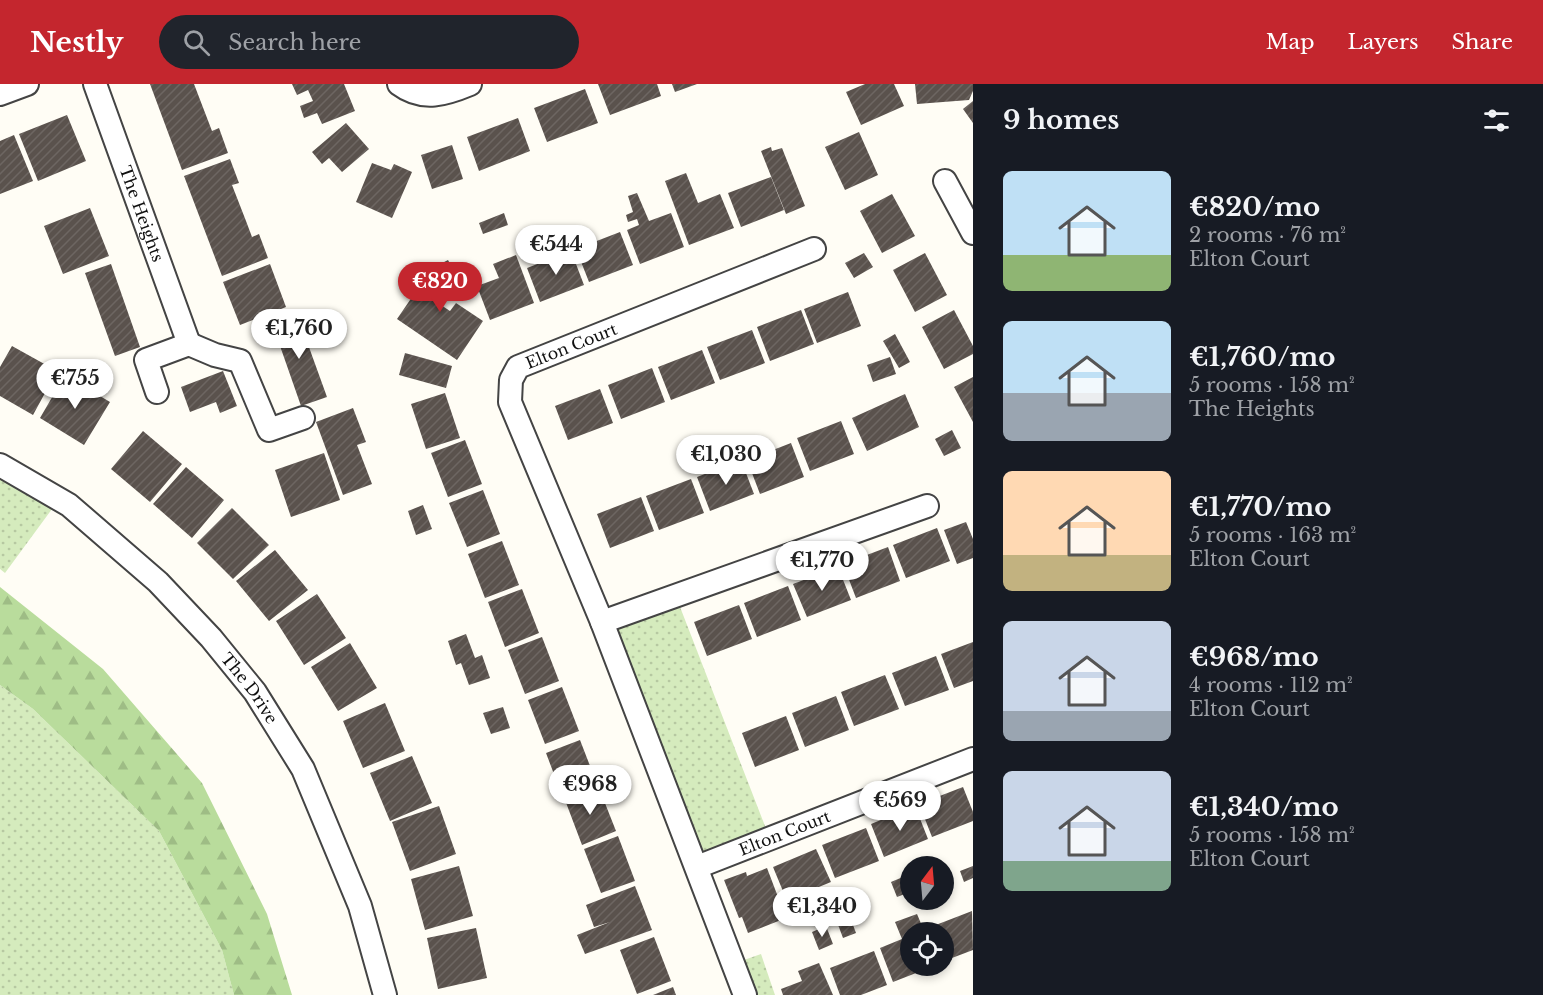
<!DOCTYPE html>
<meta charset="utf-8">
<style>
:root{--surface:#171b24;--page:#20242c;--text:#f1f3f6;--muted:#9ea1a6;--accent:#c4262e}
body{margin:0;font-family:"Libre Baskerville",serif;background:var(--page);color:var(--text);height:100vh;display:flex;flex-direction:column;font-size:22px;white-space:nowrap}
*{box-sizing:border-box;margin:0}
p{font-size:20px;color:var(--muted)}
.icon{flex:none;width:33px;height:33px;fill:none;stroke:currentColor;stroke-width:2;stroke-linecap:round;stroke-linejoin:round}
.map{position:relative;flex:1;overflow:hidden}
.sheet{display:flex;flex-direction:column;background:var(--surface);width:570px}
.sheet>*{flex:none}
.needle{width:39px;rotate:16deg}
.buttons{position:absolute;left:900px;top:772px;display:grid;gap:12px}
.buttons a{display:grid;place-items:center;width:54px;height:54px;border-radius:50%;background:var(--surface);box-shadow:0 3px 9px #0003;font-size:30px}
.price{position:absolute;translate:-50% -51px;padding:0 14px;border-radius:21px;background:#fff;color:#222;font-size:20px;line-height:39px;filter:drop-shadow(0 2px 3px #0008)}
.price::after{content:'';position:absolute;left:50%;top:36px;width:18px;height:14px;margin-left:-9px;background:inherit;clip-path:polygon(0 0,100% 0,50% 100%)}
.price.selected{background:var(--accent);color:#fff}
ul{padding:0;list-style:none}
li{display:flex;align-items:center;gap:18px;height:150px;padding:0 30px}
li span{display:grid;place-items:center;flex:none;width:168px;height:120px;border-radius:9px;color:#555}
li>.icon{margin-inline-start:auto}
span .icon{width:72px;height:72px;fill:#fffc;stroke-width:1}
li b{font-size:26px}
h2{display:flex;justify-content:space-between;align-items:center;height:72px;padding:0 30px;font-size:26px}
header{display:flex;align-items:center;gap:36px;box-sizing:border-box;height:84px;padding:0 30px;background:var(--accent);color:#fff}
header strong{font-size:28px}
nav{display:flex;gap:33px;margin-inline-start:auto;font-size:21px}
.search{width:420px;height:54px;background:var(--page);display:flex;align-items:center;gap:15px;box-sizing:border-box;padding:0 21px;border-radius:33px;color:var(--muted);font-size:22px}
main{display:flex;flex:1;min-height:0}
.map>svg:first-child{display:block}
</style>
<header>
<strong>Nestly</strong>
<div class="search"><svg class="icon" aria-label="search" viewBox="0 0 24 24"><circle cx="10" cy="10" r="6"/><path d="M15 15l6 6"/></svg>Search here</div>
<nav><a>Map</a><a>Layers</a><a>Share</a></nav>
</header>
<main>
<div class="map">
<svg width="973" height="911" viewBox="0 0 973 911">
<defs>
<pattern id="grass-dots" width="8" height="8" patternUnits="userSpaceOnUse" patternTransform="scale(1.5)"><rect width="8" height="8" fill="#d5ebbd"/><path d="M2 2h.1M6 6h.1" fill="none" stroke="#b6c8a1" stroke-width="1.8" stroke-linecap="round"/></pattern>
<pattern id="forest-firs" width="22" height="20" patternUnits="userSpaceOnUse" patternTransform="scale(1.5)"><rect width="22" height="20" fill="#b9dc9c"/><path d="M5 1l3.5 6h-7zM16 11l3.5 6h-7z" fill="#9ebc85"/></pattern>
<pattern id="building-hatch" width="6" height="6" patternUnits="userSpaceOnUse" patternTransform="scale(1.5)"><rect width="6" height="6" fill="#5a524d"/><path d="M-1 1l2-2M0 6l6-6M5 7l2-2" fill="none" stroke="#6d6662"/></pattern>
</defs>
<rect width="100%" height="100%" fill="#fffdf5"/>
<!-- grass -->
<path fill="url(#grass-dots)" d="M0,393L52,425L5,489L0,485Z
M675,510L770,755L697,783L602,538Z
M0,601L33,625L159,747L222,866L234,911H0Z
M761,870L775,911H755L744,882V876Z"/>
<!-- forest -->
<path fill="url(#forest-firs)" d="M0,503L103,585L202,699L267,830L292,911H234L222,866L159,747L33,625L0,601Z"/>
<!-- building -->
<path fill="url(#building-hatch)" d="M150,0H194L212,47L219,44L228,69L182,86Z
M292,0H344L355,27L322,40L317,29L304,34L300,22L313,17L308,6L297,11Z
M598,0H657L661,12L610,31Z
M672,0H697L675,8Z
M865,0H894L904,22L861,41L846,8Z
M915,0H973V7L969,16L917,20Z
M585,5L598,39L547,58L534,24Z
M973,17V39L963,25Z
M67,31L86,77L38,97L19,50Z
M518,34L530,67L479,87L467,53Z
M346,39L369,65L342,88L329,74L322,80L312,68Z
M859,48L878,91L845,106L825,63Z
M14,51L33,97L0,110V57Z
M452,61L463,95L432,105L421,71Z
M771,63L772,67L782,64L805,122L786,130L761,67Z
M230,75L239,99L232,101L246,137L252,153L259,150L268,174L222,192L184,92Z
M372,79L391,86L394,80L412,88L392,134L356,118Z
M686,89L698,119L720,110L734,144L689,161L665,97Z
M771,93L784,126L741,143L728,109Z
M637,109L649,137L671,129L684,163L640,180L627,146L639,141L637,135L628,138L626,131L633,128L628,112Z
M892,110L915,152L882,169L860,127Z
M90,124L109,172L63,190L44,142Z
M504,129L508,141L483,150L479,139Z
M620,148L633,181L589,198L576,165Z
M571,167L584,201L540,218L527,184Z
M864,169L873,183L854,194L845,179Z
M925,169L947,211L915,228L893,186Z
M516,171L534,219L490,236L477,202L499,194L493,180Z
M448,176L458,195L441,221L450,227L456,219L483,237L457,276L397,235L423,197L419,191Z
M111,180L140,263L115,272L85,189Z
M270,180L286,223L240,241L223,198Z
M848,208L861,242L817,259L804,225Z
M801,226L814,260L770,277L757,243Z
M954,226L973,262V270L944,285L922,243Z
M297,230L327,313L301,322L272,239Z
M752,246L765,279L720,296L707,263Z
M895,250L910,278L899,284L883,257Z
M12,262L57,287L33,331L0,312V283Z
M702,266L715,299L671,316L658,283Z
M405,269L452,282L446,304L399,291Z
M890,273L896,290L873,298L867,281Z
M652,284L665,318L621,335L608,301Z
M223,287L237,322L220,329L216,318L190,328L181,303Z
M65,291L110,318L84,361L40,334Z
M973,293V338L954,303Z
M600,305L613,339L568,356L555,322Z
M445,309L460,354L426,365L411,320Z
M905,310L919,343L867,367L852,334Z
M353,324L366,358L357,361L372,400L343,411L316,338Z
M841,337L854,370L810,387L797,354Z
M952,346L961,364L944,372L935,355Z
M143,347L182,380L150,418L111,385Z
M465,356L482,400L448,413L431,369Z
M791,359L804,393L760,410L747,376Z
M324,369L340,416L291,433L275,386Z
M741,376L754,410L710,427L697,393Z
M186,383L224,416L192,454L153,420Z
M691,395L704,429L659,446L646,412Z
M483,406L500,450L467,463L449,419Z
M641,413L654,447L610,464L597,430Z
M423,421L432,445L416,451L408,427Z
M232,424L269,461L233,495L197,459Z
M966,438L973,455V474L957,480L944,446Z
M937,444L950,477L906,494L893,461Z
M502,457L519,501L485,514L468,470Z
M888,463L900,497L856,514L843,480Z
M275,466L308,506L269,537L236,497Z
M838,483L851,516L807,533L793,500Z
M788,502L801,536L757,553L744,519Z
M522,505L539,549L505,563L488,518Z
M317,510L346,554L304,581L276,537Z
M739,521L752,555L707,572L694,538Z
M466,550L475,574L482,571L490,594L469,601L461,579L456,581L448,557Z
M542,553L559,597L525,610L508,566Z
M973,558V597L954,604L941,570Z
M350,559L377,604L338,627L311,583Z
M936,572L949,606L905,622L892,589Z
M885,591L899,625L854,642L841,608Z
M562,603L579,647L545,660L528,616Z
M836,612L849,646L805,663L792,629Z
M385,619L405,667L363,684L343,637Z
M503,623L510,644L491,650L483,629Z
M786,632L799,666L755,683L742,649Z
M580,656L597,700L563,714L546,669Z
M412,672L432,719L390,737L370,689Z
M963,703L973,728V737L932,753L919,720Z
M599,704L616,747L582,761L565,716Z
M439,722L456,770L410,787L392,738Z
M915,722L928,755L884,773L871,740Z
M866,744L879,777L835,794L822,761Z
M618,752L635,797L601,809L584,765Z
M816,765L831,798L809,807L814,820L792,829L773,783Z
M459,782L473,832L425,846L411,795Z
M973,782V794L964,798L960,787Z
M767,784L786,834L748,849L742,833L739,834L724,796L746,788L747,792Z
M910,790V808L897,813L891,798Z
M635,802L652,846L585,870L577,851L610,838L594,843L586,821Z
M972,827L973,866L944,877V849H930L928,844Z
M917,830L925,849H910V882H934L893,898L880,864L902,855L895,838Z
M850,833L856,849L843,854L837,838Z
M826,842L833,860L819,866L812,848Z
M476,844L487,894L438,905L427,854Z
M654,853L671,897L637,910L620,866Z
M874,867L887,901L861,911H840L830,884Z
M819,879L833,911H783L781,905L802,897L798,887Z
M673,903L676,911H653Z"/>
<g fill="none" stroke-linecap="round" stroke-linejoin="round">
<defs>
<g id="street">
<path id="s1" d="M95,0L189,260"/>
<path d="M399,0C423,18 446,10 470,0"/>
<path d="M0,10L27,0"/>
<path d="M945,97L973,149"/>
<path d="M157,308L146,276L189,260L215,271L240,277L269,346L303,334"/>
<path id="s2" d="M0,381L69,421L158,498L211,554L255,608L303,685L360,822L385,911"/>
<path d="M602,538L927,422"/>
<path id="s3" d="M697,783L973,675"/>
<path id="s4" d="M745,911L602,538L510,318L511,296L518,283L814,165"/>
</g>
</defs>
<!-- street casing -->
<use href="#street" stroke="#444" stroke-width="26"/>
<!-- street -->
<use href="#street" stroke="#fff" stroke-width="22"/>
</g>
<g text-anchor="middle" stroke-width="6" stroke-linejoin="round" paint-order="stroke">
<!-- street labels -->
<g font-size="16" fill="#111" stroke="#fff">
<text dy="6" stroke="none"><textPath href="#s1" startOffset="138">The Heights</textPath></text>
<text dy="6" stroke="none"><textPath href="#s4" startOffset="732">Elton Court</textPath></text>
<text dy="6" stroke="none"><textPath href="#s2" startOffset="338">The Drive</textPath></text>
<text dy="6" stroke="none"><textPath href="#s3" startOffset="94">Elton Court</textPath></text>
</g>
</g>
</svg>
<div class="buttons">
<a><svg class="needle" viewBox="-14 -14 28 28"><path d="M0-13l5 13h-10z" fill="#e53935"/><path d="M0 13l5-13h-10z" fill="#9ea1a6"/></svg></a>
<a><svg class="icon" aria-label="locate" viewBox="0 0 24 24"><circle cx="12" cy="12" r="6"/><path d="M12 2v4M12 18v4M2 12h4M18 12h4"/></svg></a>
</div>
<b class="price" style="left:556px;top:192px">€544</b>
<b class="price selected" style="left:440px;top:229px">€820</b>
<b class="price" style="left:299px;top:276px">€1,760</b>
<b class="price" style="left:75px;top:326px">€755</b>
<b class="price" style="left:726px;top:402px">€1,030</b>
<b class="price" style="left:822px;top:508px">€1,770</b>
<b class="price" style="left:590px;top:732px">€968</b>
<b class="price" style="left:900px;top:748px">€569</b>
<b class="price" style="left:822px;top:854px">€1,340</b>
</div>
<section class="sheet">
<h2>9 homes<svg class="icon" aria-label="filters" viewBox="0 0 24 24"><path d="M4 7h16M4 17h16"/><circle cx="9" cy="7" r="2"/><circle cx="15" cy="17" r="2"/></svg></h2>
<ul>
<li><span style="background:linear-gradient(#bfe0f5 70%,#8fb573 0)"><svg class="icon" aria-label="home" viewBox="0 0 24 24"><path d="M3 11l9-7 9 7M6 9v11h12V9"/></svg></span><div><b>€820/mo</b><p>2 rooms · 76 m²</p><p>Elton Court</p></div></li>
<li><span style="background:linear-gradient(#bfe0f5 60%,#9aa5b1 0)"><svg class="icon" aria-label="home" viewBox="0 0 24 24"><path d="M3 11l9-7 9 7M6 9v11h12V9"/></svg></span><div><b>€1,760/mo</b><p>5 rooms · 158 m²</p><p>The Heights</p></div></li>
<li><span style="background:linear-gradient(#ffd9b3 70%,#c2b280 0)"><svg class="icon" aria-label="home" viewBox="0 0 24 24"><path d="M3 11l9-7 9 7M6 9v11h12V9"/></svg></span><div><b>€1,770/mo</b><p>5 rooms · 163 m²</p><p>Elton Court</p></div></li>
<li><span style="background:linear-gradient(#c9d6e8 75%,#9aa5b1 0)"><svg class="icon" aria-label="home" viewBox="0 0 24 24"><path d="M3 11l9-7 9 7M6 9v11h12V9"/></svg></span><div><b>€968/mo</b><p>4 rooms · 112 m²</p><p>Elton Court</p></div></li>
<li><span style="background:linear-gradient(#c9d6e8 75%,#7fa58c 0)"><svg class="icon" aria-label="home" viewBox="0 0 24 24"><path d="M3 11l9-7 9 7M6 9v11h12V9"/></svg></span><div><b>€1,340/mo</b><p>5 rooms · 158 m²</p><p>Elton Court</p></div></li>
</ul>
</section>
</main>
